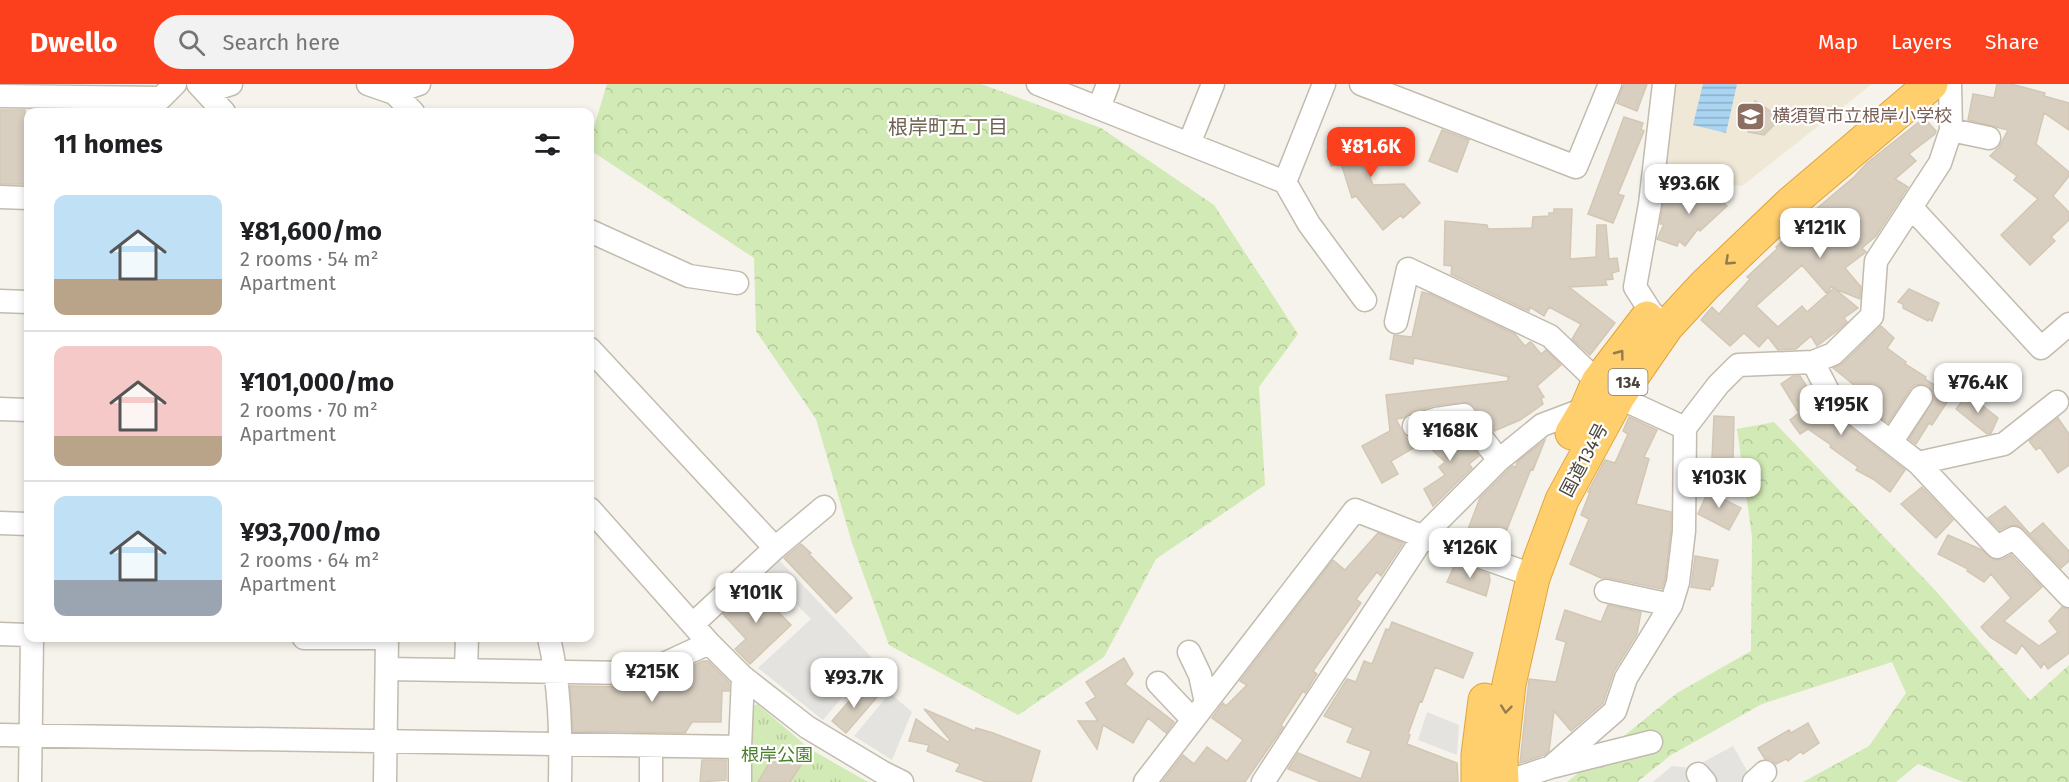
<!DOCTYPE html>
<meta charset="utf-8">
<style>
:root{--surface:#fff;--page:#f2f2f2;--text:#202124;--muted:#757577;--line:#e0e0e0;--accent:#fc3f1d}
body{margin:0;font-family:"Fira Sans","Noto Sans JP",sans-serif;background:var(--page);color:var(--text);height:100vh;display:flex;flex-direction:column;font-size:22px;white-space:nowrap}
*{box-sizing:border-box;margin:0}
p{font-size:20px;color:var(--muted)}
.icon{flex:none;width:33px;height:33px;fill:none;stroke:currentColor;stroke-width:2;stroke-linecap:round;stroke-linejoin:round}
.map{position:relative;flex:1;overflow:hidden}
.drawer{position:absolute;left:24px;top:24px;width:570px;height:534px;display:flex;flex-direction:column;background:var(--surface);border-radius:12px;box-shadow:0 3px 9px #0003}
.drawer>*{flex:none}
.price{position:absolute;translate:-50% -51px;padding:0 14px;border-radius:12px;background:#fff;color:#222;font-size:20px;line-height:39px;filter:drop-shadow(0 2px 3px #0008)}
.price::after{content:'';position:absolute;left:50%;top:36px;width:18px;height:14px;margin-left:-9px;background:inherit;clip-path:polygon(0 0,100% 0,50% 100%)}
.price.current{background:var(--accent);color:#fff}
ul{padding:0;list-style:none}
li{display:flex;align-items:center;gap:18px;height:150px;padding:0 30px}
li+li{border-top:2px solid var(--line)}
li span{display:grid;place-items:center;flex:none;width:168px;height:120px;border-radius:12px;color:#555}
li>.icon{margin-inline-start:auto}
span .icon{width:72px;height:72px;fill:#fffc;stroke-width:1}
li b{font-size:26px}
h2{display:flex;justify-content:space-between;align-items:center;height:72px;padding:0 30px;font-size:26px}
header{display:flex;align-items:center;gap:36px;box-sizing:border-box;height:84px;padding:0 30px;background:var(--accent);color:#fff}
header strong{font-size:28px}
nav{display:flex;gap:33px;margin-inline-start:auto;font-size:21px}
.search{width:420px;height:54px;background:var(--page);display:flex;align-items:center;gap:15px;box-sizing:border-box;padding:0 21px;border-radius:33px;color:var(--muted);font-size:22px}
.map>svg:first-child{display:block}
</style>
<header>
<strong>Dwello</strong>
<div class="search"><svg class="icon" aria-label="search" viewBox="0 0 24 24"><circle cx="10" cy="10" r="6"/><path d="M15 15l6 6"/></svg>Search here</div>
<nav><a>Map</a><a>Layers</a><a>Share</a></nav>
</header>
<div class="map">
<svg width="2069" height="698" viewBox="0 0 2069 698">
<defs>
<pattern id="forest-crowns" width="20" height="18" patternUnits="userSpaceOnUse" patternTransform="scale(1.5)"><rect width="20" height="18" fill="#d2eab5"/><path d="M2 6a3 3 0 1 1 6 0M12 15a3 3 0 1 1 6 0" fill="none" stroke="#b6ca9c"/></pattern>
<pattern id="park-tufts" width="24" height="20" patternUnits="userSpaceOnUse" patternTransform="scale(1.5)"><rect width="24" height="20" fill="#d2eab5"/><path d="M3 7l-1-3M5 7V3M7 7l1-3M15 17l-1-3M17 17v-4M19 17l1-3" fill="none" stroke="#b6ca9c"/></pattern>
<pattern id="water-rules" width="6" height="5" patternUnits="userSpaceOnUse" patternTransform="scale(1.5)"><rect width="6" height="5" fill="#a9d4f2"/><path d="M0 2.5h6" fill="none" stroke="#8caec5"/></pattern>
</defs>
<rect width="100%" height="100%" fill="#f6f3ec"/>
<!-- education -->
<path fill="#efe8d6" d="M1673,0H1872L1742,102L1663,93Z"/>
<!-- forest -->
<path fill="url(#forest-crowns)" d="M607,0H981L1101,44L1214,121L1298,250L1259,303L1265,401L1156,475L1104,573L1018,631L889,561L852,459L816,335L756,247L754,174L590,66V56Z
M1774,338L1935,506L2030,616L2069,581V698H1963L1918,680L1896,698H1803L1869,662L1906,609L1892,578L1762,620L1671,671L1637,698H1567L1677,609L1751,567L1752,453L1737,345Z"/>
<!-- park -->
<path fill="url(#park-tufts)" d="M757,620L810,665L868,698H750L751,624Z"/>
<!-- parking -->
<path fill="#e5e3e0" d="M779,476L874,576L823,636L758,584L811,535L765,489Z
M890,609L912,628L892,676L854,652Z
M1427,628L1459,641L1457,671L1418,656Z
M1733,662L1750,692L1743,698H1653L1672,682L1692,684Z"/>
<!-- water -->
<path fill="url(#water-rules)" d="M1703,0H1737L1726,49L1693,41Z"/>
<!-- building -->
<path fill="#d8cfc1" stroke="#d3c7b4" stroke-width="1.5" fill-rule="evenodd" d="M1624,0H1647L1637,27L1617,19Z
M1997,0H2011L2045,9L2044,12L2069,19V46L2044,29L2036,60L2069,88V92L2053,112L2069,128V136L2051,153L2055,157L2030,181L2001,151L2038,115L2014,96L2017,92L1990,72L1999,63L2008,46L1968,36L1973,10L1994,14Z
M1755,17L1781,34L1764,51L1748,48Z
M0,26H25V73H28V100H0Z
M1624,33L1643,39L1641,45L1644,47L1618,110L1624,112L1613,139L1588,130Z
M1924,34L1936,47L1935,50L1909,70L1916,77L1895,95L1908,103L1876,152L1862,164L1866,168L1845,184L1861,203L1860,215L1835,205L1858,224L1844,234L1847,238L1837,247L1817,262L1811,252L1796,265L1778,266L1768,253L1759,263L1744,249L1730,262L1701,236L1712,223L1719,230L1750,195L1747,193L1777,165L1776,163L1785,155L1783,153L1854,93L1867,79ZM1802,181L1827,210L1831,203L1834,204L1807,228L1802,222L1778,243L1756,222Z
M1375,45L1376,49L1383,47L1391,67L1364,77L1373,101L1404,100L1420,119L1403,134L1401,131L1383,146L1356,112L1352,114L1341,79L1331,82L1327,67L1332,65L1330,60Z
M1442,46L1469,56L1457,88L1429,77Z
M1698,102L1708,103L1727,122L1700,147L1698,145L1685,162L1679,157L1677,162L1657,155L1664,140H1660L1664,113L1684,115Z
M1554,125H1572L1570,175L1596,173L1597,141H1606L1609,175L1617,174L1619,187L1612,189L1613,195L1605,196L1607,201L1569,203L1615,239L1590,271L1572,255L1581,240L1549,223L1544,232L1530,223L1529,227L1451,190L1452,182L1444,181L1445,137L1487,141L1488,145L1532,144L1533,133L1549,132V129H1554Z
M1909,205L1939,219L1932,237L1929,235L1928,237L1903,224V220L1898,218Z
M1422,208L1430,210L1515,250L1525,262L1530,258L1532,259L1541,270L1546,266L1561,281L1537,302L1544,313L1541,314L1543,320L1520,336L1494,347L1475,323L1468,318L1432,322L1410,329L1403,334L1396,335L1405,352L1415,363L1391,377L1398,390L1382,399L1362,362L1390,347L1386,311L1508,297V293H1510L1414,274L1413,280L1390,275L1394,251L1412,253Z
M1881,242L1894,254L1887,264L1906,278L1905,280L1926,293L1925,295L1951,312L1932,341L1929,339L1916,360L1909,355L1934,314L1933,308L1929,302L1921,300L1914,301L1910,305L1888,339L1858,316L1864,309L1833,284L1842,280Z
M1793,292H1800L1826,332L1830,328L1905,386L1890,408L1873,395L1856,386L1858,383L1830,363L1831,361L1808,345L1800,350L1790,336L1799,329L1781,300Z
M1968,310L1998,334L1991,349L1987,350L1956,325Z
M1714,332L1734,333L1733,376L1712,375Z
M1629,333L1657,346L1644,373L1649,375L1636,420L1671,428V446L1665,495L1662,505L1609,494H1601L1570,480L1589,435L1581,431L1590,408H1588L1605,376L1615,379L1628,350L1623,347Z
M2058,334L2069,350V381L2058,389L2040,363L2036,366L2029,357Z
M1458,345L1479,372L1469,380L1472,384L1433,422L1424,405L1445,391L1439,383L1445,378L1427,361L1440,348Z
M1545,356L1533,386L1531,385L1499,465L1465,453L1480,414L1508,386L1513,382L1516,383L1517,378Z
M1710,403L1723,409L1721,414L1741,424L1729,446L1698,430Z
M1922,403L1953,436L1936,454L1901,420Z
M2005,422L2030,450L2043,439L2069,467V477L2061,484L2024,445L2017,441L2008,442L2000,446L1988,434Z
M1378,449L1403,459L1381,492L1377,488L1356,515L1361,519L1313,587L1317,590L1305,609L1303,607L1281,641L1283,643L1245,698H1162L1183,671L1194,680L1207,663L1227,677L1243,656L1212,634L1223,619L1226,622L1247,601L1240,597L1333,476L1345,486Z
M1948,451L1982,466L1994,476L2003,475L2011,471L2042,503L2004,537L2039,562L2058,548L2049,537L2062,523L2069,525V569L2048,585L2044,579L2041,584L2022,561L2016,570L1990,553L1981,543L2011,514L1991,490L1984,498L1967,487L1968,485L1938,470Z
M801,460L811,469L809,470L852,514L836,529L784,474Z
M1695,472L1718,476L1713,502H1711L1710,506L1691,503Z
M1456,478L1489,490L1490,497L1486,512L1447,498Z
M753,502L791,541L750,580L735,565L746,555L723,530Z
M1608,521L1641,528L1637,550L1614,587L1603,619L1571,647L1554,627L1549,667L1544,671L1520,679L1529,595L1556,598L1566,558L1556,555L1565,526L1601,538Z
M1392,538L1473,569L1463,594L1435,583L1422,618L1420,617L1408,650L1410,651L1407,660L1457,679L1458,698H1321L1288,685L1298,669L1361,695L1371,667L1347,658L1353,644L1324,632L1347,595L1356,598L1364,577L1372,580L1386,545L1389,546Z
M1124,574L1133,590L1125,600L1174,638L1166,649L1148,634L1133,659L1103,641L1097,665L1078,637H1098L1086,619L1096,613L1086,598Z
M703,577H708L729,598V607H722L721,638H692L685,649L573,647L570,602L628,603L655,598L684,585H690V583Z
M863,601L877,613L846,649L832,637Z
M924,625L975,647L976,644L993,649L1040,667L1031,698H987L956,687L960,680L927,667L929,661L909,657L916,635L948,658L950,656Z
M1808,639L1819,659L1803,670L1801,667L1788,677L1786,675L1776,680L1770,675H1765L1758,664L1789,646L1791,649Z
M777,666L801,681L790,698H758Z
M702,676H726V696L700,698Z"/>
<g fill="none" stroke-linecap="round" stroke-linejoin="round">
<defs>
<path id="minor" d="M198,0L224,28
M368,0L394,9L419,0
M1038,0L1285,98L1309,140L1365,216
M1361,0L1576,83L1610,0
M1664,0L1650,120L1635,203L1651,228L1665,241
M206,8L231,0
M394,9L413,28
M0,12L161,14L175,0
M1099,24L1108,0
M1951,46L1989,54
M1189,60L1213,0
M1285,98L1324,0
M0,113L28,114
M1911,123L2041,264L2069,240
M590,147L689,192L737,199
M0,217L28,218
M1396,238L1408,185L1550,252L1598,298
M590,265L775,464L693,540
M1813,278L1830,311L1918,379L1997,463L2014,454L2069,512
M1618,313L1685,344
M0,325L28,326
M1414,342L1436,335L1464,331L1499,376
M1892,357L1921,313
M1918,379L2004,360L2057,318
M590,425L709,559L743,593L807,643L882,688L902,698
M0,439L28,440
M775,464L824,423
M1606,507L1671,521
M0,550L28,551
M304,554H387
M549,554C560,601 561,649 560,698
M1189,568L1200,591L1206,619
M387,585L628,589L653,585L709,559
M466,585L467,554
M1158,599L1193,636
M0,651L740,663L743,593
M1555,682L1651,658
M1698,690L1705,698
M30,698L32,554
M385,698L387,554
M651,698V662
M740,698V663
M1145,698L1355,426L1424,453L1518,486
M1263,698L1426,449L1499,376L1542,341L1587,324
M1506,698L1551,683L1615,627L1626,594L1671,521L1678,498L1684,447L1685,344L1718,301L1738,281L1813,278L1833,270L1872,232L1876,177L1940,79L1951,46L1950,0
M1754,698L1765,688"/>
<path id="highway" d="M1572,349L1587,324L1598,298L1647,234
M1478,698V671L1485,616
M1502,698L1501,674L1509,600L1533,494L1562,416L1618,313L1667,242L1705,201L1792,118L1931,0"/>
</defs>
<!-- minor casing -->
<use href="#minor" stroke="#c2bbae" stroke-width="25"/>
<!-- highway casing -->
<use href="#highway" stroke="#e0a43c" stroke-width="35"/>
<!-- minor -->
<use href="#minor" stroke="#fff" stroke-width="22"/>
<!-- highway -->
<use href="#highway" stroke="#ffcf6e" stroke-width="33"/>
</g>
<!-- one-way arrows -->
<defs><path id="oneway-chevron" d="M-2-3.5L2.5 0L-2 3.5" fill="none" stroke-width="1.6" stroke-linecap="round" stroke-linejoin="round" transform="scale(1.5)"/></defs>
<g stroke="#937c4e">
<use href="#oneway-chevron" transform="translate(1729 177) rotate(137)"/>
<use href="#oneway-chevron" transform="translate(1620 270) rotate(-53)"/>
<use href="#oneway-chevron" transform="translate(1506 625) rotate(96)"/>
</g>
<!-- icons -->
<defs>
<symbol id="school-square" viewBox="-11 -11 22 22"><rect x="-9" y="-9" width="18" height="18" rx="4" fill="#8d6e63" stroke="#fff"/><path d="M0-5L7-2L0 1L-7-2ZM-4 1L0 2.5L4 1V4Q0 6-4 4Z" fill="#fff"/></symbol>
</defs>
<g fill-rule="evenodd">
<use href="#school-square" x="1734" y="16" width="33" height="33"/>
</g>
<g text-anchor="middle" stroke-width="4.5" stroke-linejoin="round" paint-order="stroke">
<!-- shield labels -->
<rect fill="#fff" stroke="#817c74" stroke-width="1.5" x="1608.5" y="285" width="39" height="26" rx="4.5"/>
<g font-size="16" font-weight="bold" fill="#4b4439">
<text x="1628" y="304">134</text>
</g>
<!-- education labels -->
<g font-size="18" fill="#785e54" stroke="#fff" text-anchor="start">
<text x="1772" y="38">横須賀市立根岸小学校</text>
</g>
<!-- street labels -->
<g font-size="18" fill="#4b4439" stroke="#fff">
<text transform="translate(1584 376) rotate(-62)" y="6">国道134号</text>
</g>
<!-- park labels -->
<g font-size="18" fill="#4a7f2a" stroke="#fff">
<text x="777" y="677">根岸公園</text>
</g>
<!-- neighbourhood labels -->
<g font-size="20" fill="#6e6250" stroke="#fff">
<text x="948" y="50">根岸町五丁目</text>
</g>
</g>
</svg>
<b class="price current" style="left:1371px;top:94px">¥81.6K</b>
<b class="price" style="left:1689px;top:131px">¥93.6K</b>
<b class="price" style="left:1820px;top:175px">¥121K</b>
<b class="price" style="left:1978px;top:330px">¥76.4K</b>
<b class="price" style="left:1841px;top:352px">¥195K</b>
<b class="price" style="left:1450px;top:378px">¥168K</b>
<b class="price" style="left:1719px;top:425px">¥103K</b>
<b class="price" style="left:1470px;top:495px">¥126K</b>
<b class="price" style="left:756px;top:540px">¥101K</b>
<b class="price" style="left:652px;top:619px">¥215K</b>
<b class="price" style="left:854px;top:625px">¥93.7K</b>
<section class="drawer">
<h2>11 homes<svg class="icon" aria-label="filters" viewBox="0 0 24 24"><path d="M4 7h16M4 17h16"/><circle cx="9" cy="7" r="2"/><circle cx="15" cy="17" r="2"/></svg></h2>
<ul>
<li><span style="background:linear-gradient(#bfe0f5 70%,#b9a48a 0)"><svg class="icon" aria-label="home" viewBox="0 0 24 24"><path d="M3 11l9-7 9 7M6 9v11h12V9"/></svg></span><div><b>¥81,600/mo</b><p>2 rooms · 54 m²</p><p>Apartment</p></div></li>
<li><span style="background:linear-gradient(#f6c9c9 75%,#b9a48a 0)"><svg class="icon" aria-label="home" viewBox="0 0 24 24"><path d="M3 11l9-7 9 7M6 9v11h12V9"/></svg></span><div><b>¥101,000/mo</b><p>2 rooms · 70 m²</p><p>Apartment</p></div></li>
<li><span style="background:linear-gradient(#bfe0f5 70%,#9aa5b1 0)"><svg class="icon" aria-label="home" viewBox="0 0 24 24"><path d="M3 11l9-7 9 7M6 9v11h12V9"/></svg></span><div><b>¥93,700/mo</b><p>2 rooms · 64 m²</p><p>Apartment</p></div></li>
</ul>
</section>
</div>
